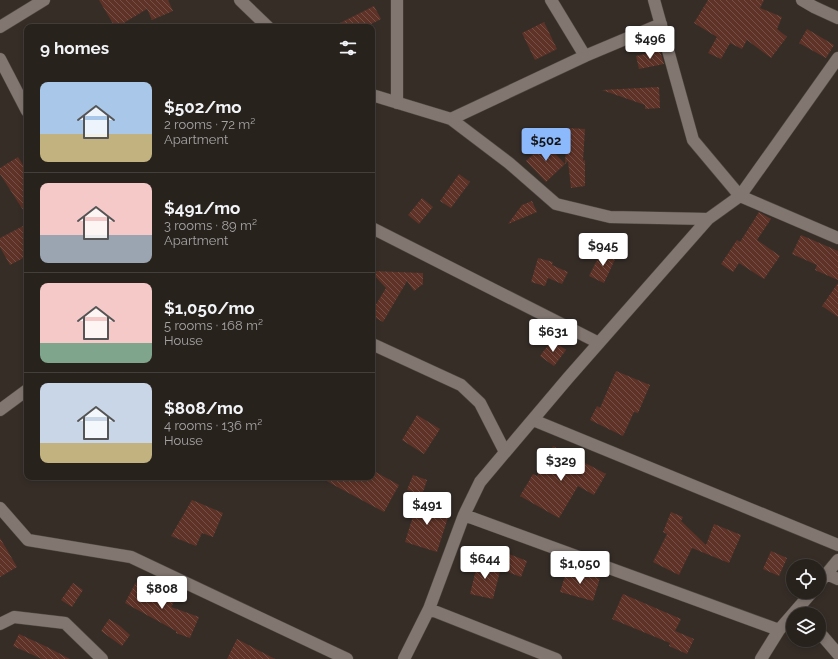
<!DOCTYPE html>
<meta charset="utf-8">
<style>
:root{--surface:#28221d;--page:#342f2a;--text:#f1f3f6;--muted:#a5a4a4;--line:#443f3b;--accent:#8cb9fc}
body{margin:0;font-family:Raleway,sans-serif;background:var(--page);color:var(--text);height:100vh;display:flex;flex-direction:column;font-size:15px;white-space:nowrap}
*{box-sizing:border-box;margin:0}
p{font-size:13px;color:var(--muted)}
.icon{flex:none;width:22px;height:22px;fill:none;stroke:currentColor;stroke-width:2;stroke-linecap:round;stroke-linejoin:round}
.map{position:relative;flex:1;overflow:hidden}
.drawer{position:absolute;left:24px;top:24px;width:351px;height:456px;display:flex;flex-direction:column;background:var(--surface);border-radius:8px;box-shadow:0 2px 6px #0003,0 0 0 1px var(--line)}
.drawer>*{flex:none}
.controls{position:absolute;left:786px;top:559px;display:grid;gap:8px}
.controls a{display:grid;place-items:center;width:40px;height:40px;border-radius:50%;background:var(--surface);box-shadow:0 2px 6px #0003,0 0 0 1px var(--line);font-size:20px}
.price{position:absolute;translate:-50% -34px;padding:0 9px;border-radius:4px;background:#fff;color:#222;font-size:13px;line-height:26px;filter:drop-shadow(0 1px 2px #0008)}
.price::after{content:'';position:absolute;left:50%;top:24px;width:12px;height:9px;margin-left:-6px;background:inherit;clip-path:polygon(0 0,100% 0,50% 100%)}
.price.selected{background:var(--accent);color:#111}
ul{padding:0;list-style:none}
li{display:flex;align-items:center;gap:12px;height:100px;padding:0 16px}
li+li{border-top:1px solid var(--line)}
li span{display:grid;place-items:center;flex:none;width:112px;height:80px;border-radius:8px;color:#555}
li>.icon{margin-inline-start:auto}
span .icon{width:48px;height:48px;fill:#fffc;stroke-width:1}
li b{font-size:17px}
h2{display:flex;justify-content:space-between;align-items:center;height:48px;padding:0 16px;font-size:17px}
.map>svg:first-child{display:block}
</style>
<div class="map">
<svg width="838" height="659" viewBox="0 0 838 659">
<defs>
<pattern id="building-back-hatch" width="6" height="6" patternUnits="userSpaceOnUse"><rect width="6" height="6" fill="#5e3226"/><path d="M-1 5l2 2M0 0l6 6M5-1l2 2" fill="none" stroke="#755046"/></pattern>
</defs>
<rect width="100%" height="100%" fill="#362d27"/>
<!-- building -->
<path fill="url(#building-back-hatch)" d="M99,0H168L173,11L152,20L147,9L117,27H115Z
M708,0H764L760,8L782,17L777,29L787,37L771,58L747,40L742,49L730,43L721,59L708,53L717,37L694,23Z
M374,6L381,19L365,27H332Z
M544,22L557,49L535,60L522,33Z
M807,29L834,45L826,58L799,43Z
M660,51L664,64L639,69L636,56Z
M659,87L660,108L645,109V105L602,90Z
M567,128L585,129L583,161L585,160V186L571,188L568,161L565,164Z
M545,143L565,164L546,182L526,161Z
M18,157L27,171V216L0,174V168Z
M459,174L470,182L451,208L440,201Z
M422,198L433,207L419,224L408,215Z
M532,201L537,212L508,224L522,205Z
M759,212L771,219L757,240L780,256L764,279L739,263L733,272L721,264L737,240L740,242Z
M27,224V256L10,265L0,247V238Z
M801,235L838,251V280L815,270L817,265L792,254Z
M602,250L616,257L604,283L589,276Z
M538,258L553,262L552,265L568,272L562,284L548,278L545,286L531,282Z
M372,271L423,273V284L414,291L407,281L383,322L372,316V311L386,288L372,273Z
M838,283V317L822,306Z
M552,340L566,350L554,366L540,356Z
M616,371L650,385L638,413L634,412L623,436L590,420L597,406L600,408Z
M417,415L440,429L424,454L402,440Z
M553,446L606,474L594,495L578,486L559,518L520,496L533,474L537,476Z
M372,470L399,485L384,512L319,477H372Z
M413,475L427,480L422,495L407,490Z
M192,500L223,513L213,537L202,533L196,546L171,536Z
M418,500L450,511L437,552L405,542Z
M671,512L683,517L681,521L706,545L714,524L741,535L729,563L692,548L679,575L653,562L667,534L663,532Z
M0,538L17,567L0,577Z
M771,551L787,558L779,576L763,569Z
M509,554L527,561L521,577L503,570Z
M478,561L501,567L493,599L470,594Z
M567,569L600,578L593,601L560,592Z
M136,582L174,602L171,607L199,617L190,638L176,633V631L125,603Z
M73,583L83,590L72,607L61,600Z
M623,594L681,619L675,631L694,639L687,654L669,646L670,643L612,619Z
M109,619L120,626L130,635L122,646L101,631Z
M19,634L45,646L70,659H42L13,646Z
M237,639L275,659H227Z"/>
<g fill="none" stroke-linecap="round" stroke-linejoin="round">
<defs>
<path id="street" d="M240,0L268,27
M397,0V103
M551,0L585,56
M802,0L814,7L838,18
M0,27L44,0
M838,58L740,196L838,238
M0,59L27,111
M372,95L451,119L509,163L556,204L610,217L708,219L740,196L693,140L654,0
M451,119L585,56L661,24
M372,228L599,343
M372,344L461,385L480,403L505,452
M0,410L27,390
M533,420L838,545
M0,508L28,540L131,557L347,659
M464,515L779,630
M827,574L838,579
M819,583L838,560
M0,624L14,617L65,623L102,659
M819,632L838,654
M404,659L429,609
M556,659L429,609L464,515L480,482L568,378L708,219
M761,659L779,630L812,592"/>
</defs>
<!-- street casing -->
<use href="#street" stroke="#504943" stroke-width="13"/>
<!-- street -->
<use href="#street" stroke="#827770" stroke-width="12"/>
</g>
</svg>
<div class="controls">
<a><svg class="icon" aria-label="locate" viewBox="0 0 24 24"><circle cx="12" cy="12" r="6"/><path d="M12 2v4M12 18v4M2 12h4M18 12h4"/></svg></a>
<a><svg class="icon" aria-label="layers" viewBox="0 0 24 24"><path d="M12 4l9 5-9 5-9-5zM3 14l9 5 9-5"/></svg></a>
</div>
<b class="price" style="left:650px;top:60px">$496</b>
<b class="price selected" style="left:546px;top:162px">$502</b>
<b class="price" style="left:603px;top:267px">$945</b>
<b class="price" style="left:553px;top:353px">$631</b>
<b class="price" style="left:561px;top:482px">$329</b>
<b class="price" style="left:427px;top:526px">$491</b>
<b class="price" style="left:485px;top:580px">$644</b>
<b class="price" style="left:580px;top:585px">$1,050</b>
<b class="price" style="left:162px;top:610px">$808</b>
<section class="drawer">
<h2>9 homes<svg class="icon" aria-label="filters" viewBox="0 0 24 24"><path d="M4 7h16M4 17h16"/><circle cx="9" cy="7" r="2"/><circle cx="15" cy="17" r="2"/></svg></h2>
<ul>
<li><span style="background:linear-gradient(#a9c7e8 65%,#c2b280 0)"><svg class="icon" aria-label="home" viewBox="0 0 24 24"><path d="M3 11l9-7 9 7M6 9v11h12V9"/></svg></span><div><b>$502/mo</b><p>2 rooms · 72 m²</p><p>Apartment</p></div></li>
<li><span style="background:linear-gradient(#f6c9c9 65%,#9aa5b1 0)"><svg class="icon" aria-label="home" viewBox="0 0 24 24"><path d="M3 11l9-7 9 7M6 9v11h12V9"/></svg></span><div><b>$491/mo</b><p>3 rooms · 89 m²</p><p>Apartment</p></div></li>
<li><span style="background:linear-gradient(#f6c9c9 75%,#7fa58c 0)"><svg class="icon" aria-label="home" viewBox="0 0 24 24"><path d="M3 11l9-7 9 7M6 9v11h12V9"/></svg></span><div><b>$1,050/mo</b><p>5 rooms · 168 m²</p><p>House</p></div></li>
<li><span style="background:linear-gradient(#c9d6e8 75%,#c2b280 0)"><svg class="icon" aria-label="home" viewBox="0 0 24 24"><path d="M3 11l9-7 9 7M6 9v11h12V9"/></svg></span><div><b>$808/mo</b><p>4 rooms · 136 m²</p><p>House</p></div></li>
</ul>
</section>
</div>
